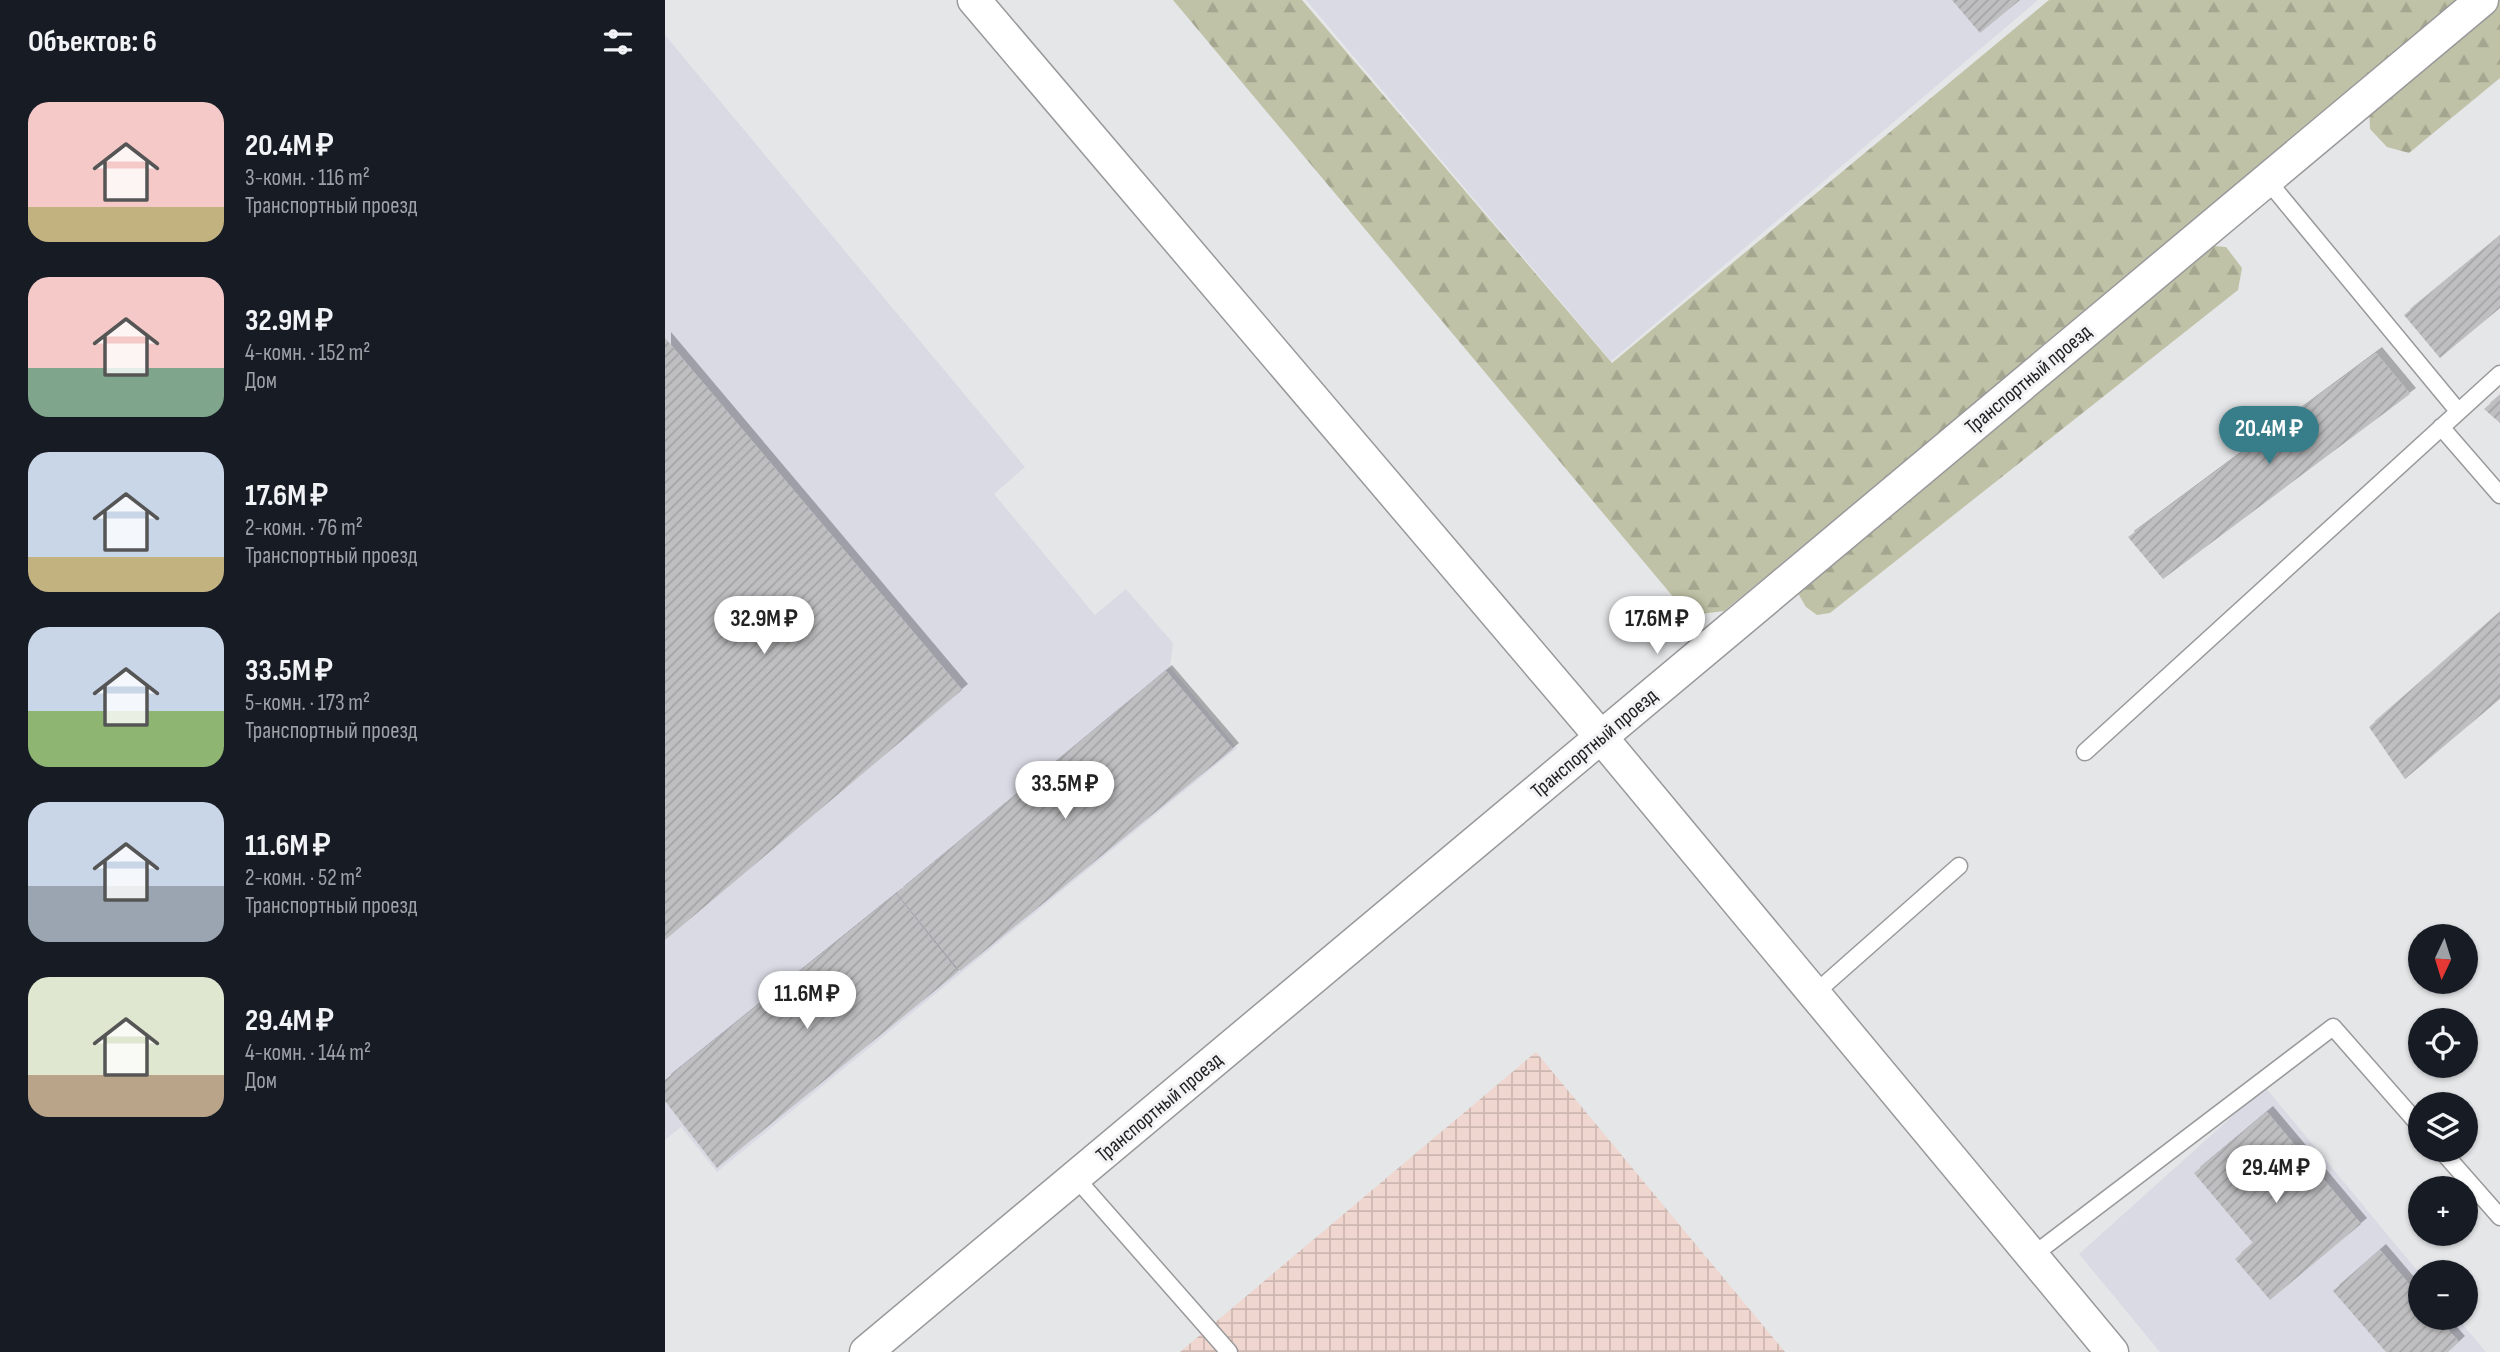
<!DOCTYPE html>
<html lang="ru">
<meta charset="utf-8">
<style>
:root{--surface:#171b24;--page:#242831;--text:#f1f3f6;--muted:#9ea1a6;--accent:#387d8a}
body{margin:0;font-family:"Sofia Sans Condensed",sans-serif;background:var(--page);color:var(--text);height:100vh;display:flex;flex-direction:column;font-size:26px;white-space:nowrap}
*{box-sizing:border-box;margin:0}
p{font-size:23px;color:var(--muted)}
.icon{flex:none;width:38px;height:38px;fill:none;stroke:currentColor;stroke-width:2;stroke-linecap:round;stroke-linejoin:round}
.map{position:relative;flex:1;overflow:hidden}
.panel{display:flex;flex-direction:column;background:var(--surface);width:665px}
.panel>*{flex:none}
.needle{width:46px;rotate:184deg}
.tools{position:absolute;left:1743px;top:924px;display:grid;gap:14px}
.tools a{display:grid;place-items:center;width:70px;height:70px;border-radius:50%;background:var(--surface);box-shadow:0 2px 5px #0004;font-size:35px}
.price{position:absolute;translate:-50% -60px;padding:0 16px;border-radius:24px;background:#fff;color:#222;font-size:23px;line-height:46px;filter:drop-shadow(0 2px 4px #0008)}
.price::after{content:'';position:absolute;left:50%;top:42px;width:21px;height:16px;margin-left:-10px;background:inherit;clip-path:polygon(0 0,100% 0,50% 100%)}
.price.current{background:var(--accent);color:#fff}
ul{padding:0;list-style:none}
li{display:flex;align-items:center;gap:21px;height:175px;padding:0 28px}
li span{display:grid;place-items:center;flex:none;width:196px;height:140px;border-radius:21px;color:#555}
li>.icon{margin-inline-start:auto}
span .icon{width:84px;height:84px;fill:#fffc;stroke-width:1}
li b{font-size:30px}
h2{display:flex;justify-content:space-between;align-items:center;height:84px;padding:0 28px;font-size:30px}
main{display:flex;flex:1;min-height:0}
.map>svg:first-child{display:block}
</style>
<main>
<section class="panel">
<h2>Объектов: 6<svg class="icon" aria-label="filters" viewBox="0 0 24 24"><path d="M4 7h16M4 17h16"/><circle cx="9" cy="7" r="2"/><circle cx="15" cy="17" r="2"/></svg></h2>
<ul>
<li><span style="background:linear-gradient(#f6c9c9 75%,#c2b280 0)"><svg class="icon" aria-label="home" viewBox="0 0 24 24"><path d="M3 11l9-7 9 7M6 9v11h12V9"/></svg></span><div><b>20.4M ₽</b><p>3-комн. · 116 m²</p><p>Транспортный проезд</p></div></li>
<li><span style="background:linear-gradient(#f6c9c9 65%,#7fa58c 0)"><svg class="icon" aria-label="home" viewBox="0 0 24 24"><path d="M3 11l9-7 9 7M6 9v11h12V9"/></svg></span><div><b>32.9M ₽</b><p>4-комн. · 152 m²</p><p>Дом</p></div></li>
<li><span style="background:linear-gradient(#c9d6e8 75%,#c2b280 0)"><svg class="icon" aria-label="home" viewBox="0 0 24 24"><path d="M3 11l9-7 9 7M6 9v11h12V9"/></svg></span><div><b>17.6M ₽</b><p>2-комн. · 76 m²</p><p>Транспортный проезд</p></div></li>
<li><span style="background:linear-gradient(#c9d6e8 60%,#8fb573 0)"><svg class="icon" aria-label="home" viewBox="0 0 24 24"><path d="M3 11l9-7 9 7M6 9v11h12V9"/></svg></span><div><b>33.5M ₽</b><p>5-комн. · 173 m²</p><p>Транспортный проезд</p></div></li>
<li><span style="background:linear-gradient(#c9d6e8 60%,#9aa5b1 0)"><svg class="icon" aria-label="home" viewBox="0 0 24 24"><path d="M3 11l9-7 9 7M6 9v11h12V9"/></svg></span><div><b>11.6M ₽</b><p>2-комн. · 52 m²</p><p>Транспортный проезд</p></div></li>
<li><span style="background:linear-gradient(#dfe7d0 70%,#b9a48a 0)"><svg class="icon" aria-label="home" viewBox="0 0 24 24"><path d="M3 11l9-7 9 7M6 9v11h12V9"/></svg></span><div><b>29.4M ₽</b><p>4-комн. · 144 m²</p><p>Дом</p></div></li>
</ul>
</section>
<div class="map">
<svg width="1835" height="1352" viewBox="0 0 1835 1352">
<defs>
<pattern id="industrial-grid" width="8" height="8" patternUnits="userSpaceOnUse" patternTransform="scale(1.75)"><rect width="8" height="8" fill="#efd6cf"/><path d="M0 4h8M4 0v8" fill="none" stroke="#cdb7b1"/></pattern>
<pattern id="forest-firs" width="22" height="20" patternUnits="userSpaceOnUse" patternTransform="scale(1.75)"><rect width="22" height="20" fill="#bfc2a6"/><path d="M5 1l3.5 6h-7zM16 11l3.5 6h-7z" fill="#a4a68f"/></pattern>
<pattern id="building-hatch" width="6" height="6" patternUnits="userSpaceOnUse" patternTransform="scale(1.75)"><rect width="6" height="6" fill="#bfbec0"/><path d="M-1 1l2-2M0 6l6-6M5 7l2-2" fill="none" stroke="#a4a3a5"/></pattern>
<filter id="shadow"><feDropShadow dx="6" dy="-6" stdDeviation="0" flood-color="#0004"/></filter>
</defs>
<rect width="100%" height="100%" fill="#e5e6e8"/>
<!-- built -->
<path fill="#d9dae4" d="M641,0H1373L946,361Z
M0,35L360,467L329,494L430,615L461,589L508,643L505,667L572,748L52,1172L16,1127L0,1140Z
M1600,1087L1755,1274V1318H1792L1821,1352H1495L1414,1254Z"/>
<!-- industrial -->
<path fill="url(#industrial-grid)" d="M871,1052L1120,1352H515Z"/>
<!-- forest -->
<path fill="url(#forest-firs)" d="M508,0H637L947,363L1384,0H1802L1059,611L1036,614L1015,605Z
M1831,0H1835V78L1744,153L1722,147L1705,129L1704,106Z
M1537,245L1561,247L1577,268L1573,290L1165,613L1152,615L1141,607L1134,595L1138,579Z"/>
<!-- building -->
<path fill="url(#building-hatch)" filter="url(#shadow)" d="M1287,0H1355L1315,33Z
M1835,236V308L1775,358L1739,315Z
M0,338L297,690L0,940Z
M1711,353L1745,394L1498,579L1463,537Z
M1835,395V423L1819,409Z
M1835,612V699L1740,779L1704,727Z
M501,671L568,749L295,971L232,893Z
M231,894L293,972L52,1168L0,1101V1080Z
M1602,1112L1696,1224L1605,1300L1570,1259L1588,1243L1529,1173Z
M1715,1250L1755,1297V1318H1773L1794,1342L1783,1352H1721L1668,1291Z"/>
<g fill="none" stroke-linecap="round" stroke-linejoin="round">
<defs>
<path id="lane" d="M1602,180L1793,411
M1776,427L1835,495
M1420,752L1835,374
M1149,994L1294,866
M1776,1150L1835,1217
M410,1177L564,1352
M1367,1256L1668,1027L1755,1126"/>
<path id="street" d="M309,0L936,737L1447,1352
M201,1352L1817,0"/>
</defs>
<!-- lane casing -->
<use href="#lane" stroke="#99999b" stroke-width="19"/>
<!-- street casing -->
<use href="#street" stroke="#99999b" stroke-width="35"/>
<!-- lane -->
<use href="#lane" stroke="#fff" stroke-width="16"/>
<!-- street -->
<use href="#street" stroke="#fff" stroke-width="32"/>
</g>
<g text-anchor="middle" stroke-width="6" stroke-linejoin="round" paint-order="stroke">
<!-- street labels -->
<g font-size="21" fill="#222223" stroke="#f3f3f5">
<text transform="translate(1363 379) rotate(-40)" y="7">Транспортный проезд</text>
<text transform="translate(929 743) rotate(-40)" y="7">Транспортный проезд</text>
<text transform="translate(494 1107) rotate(-40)" y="7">Транспортный проезд</text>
</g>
</g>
</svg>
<div class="tools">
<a><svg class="needle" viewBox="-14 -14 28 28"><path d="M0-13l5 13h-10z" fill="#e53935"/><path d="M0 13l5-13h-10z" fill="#9ea1a6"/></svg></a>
<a><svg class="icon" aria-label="locate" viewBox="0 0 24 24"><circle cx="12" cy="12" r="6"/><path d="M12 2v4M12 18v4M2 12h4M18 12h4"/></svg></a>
<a><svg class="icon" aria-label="layers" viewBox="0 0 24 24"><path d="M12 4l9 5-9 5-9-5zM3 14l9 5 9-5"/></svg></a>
<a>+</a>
<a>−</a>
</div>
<b class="price current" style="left:1604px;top:466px">20.4M ₽</b>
<b class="price" style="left:99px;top:656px">32.9M ₽</b>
<b class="price" style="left:992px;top:656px">17.6M ₽</b>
<b class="price" style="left:400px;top:821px">33.5M ₽</b>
<b class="price" style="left:142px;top:1031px">11.6M ₽</b>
<b class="price" style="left:1611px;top:1205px">29.4M ₽</b>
</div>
</main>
